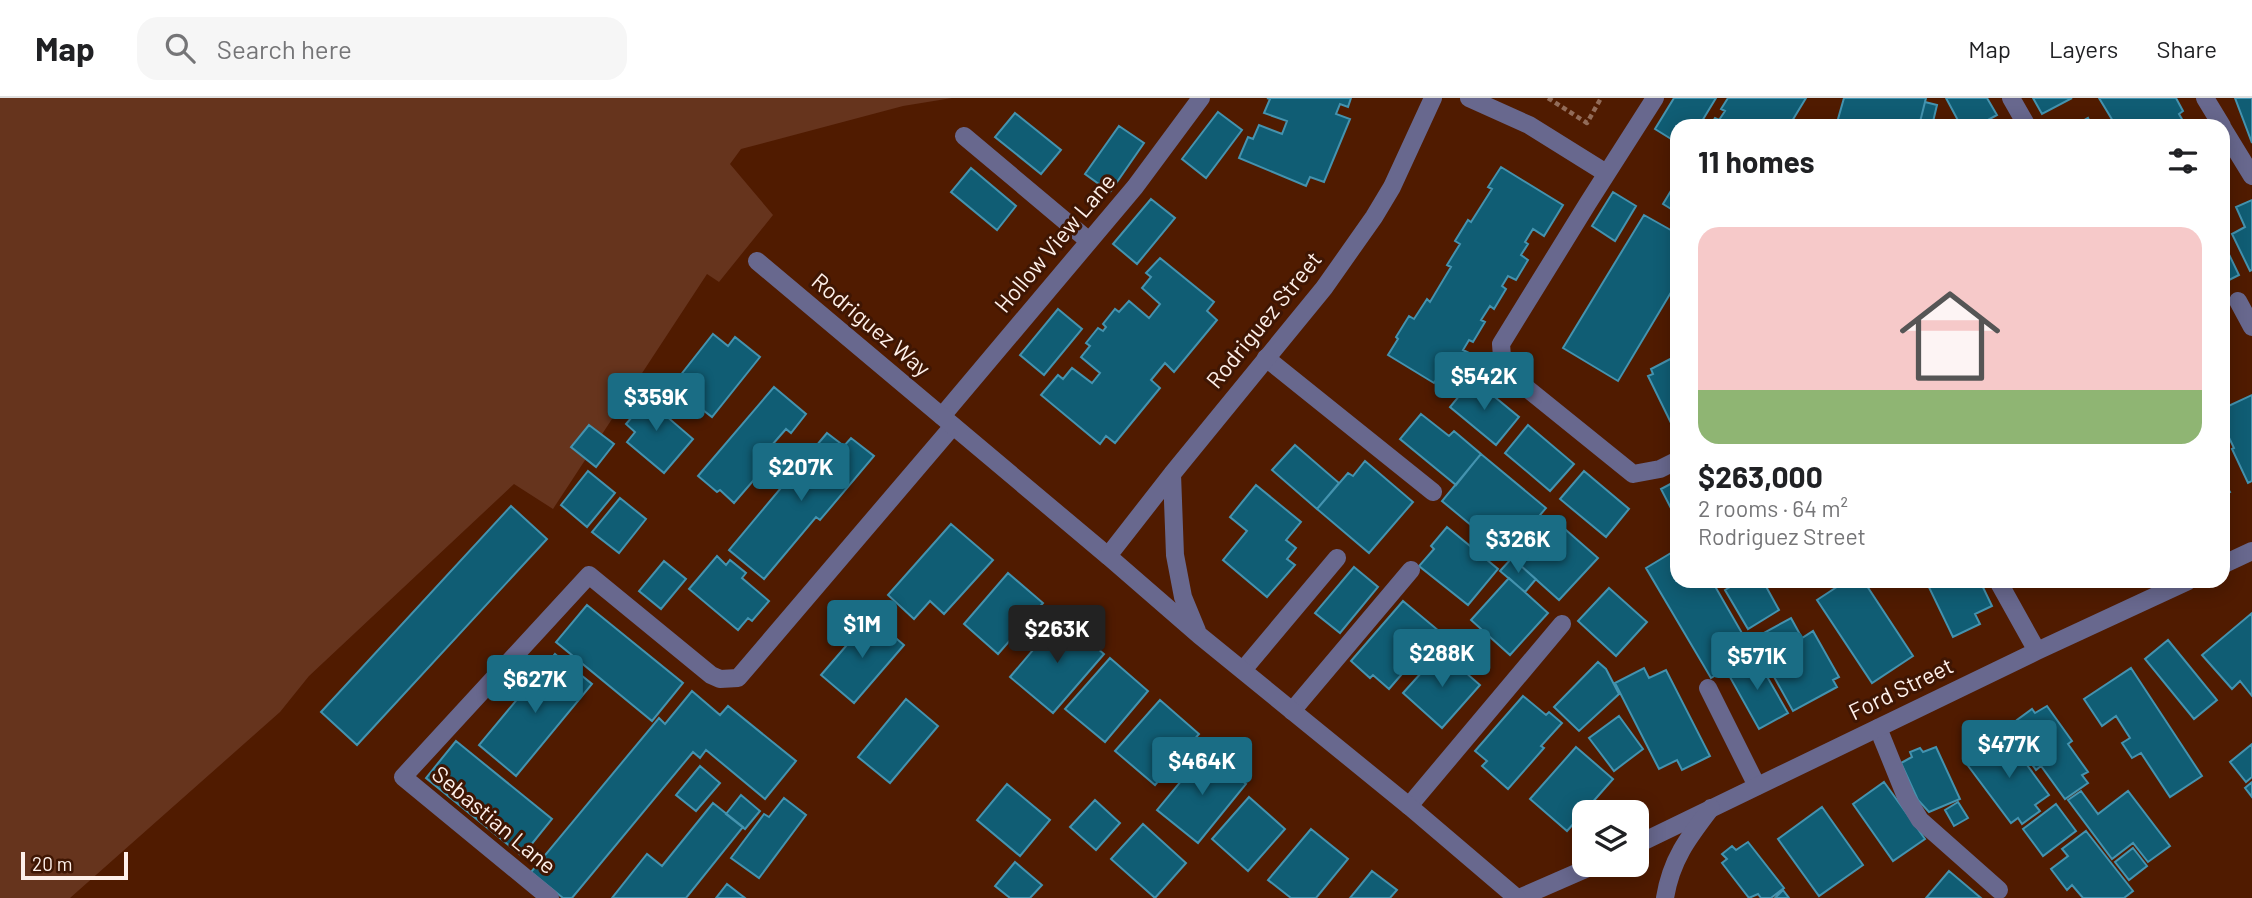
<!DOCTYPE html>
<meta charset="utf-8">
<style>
:root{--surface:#fff;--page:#f6f6f6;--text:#202124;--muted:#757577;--line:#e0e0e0;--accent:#1a6d85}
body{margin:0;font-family:Barlow,sans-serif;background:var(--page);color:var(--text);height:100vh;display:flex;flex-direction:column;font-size:26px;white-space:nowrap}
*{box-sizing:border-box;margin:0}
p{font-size:23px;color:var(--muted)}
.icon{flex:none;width:38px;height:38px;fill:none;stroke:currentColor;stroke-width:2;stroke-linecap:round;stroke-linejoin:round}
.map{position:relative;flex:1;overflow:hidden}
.details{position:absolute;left:1670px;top:21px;width:560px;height:469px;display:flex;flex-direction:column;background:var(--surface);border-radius:21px;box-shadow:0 4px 18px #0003}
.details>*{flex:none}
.controls{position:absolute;left:1572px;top:702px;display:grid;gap:14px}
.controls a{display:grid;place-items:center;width:77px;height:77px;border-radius:14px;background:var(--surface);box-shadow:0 4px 18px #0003;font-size:35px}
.scale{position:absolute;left:21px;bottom:18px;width:107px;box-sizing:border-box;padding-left:7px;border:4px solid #fef0ea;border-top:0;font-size:19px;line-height:24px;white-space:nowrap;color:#fef0ea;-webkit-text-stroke:5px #3f1603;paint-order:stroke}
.price{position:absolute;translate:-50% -60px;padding:0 16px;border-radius:7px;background:var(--accent);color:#fff;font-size:23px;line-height:46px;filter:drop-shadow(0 2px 4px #0008)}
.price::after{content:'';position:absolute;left:50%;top:42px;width:21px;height:16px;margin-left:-10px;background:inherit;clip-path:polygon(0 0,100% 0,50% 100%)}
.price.on{background:#222;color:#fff}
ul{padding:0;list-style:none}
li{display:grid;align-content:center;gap:14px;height:371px;padding:0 28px}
li span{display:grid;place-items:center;height:217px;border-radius:21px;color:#555}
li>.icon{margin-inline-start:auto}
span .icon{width:126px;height:126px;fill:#fffc;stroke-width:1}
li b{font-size:30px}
h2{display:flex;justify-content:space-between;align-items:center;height:84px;padding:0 28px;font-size:30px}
header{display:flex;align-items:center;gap:42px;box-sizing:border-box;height:98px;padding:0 35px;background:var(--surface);border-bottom:2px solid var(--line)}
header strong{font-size:33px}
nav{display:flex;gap:38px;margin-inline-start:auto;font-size:24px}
.search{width:490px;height:63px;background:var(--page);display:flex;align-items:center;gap:18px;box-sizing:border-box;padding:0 24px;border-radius:21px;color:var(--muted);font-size:26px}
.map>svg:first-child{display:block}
</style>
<header>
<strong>Map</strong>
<div class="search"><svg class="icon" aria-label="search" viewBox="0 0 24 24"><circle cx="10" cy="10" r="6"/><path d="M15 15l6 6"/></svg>Search here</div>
<nav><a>Map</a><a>Layers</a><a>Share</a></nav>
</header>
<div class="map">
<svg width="2252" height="800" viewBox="0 0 2252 800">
<rect width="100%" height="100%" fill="#501b00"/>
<!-- green -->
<path fill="#66341d" d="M0,0H952L903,8L741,51L730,66L773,117L719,184L707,176L553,411L514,386L309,578L280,614L70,800H0Z"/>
<!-- building -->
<path fill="#105d74" stroke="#4493af" stroke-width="2" d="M1267,0H1351L1348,9L1340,6L1336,16L1350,21L1324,84L1310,79L1306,88L1239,60L1248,39L1253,41L1259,27L1282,36L1287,23L1264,15L1270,1Z
M1674,0H1716L1699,28H1676V44L1655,31Z
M1728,0H1806L1789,28H1710L1715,20L1719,22L1725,13L1721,11Z
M1844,0H1926L1919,28H1836Z
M1946,0H1987L1997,17L1977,28H1961Z
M2033,0H2072L2042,16Z
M2099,0H2176L2183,13L2179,16L2186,28H2116Z
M2235,0H2252V45Z
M1925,4L1937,7L1932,28H1919Z
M1218,14L1242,32L1206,80L1182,61Z
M1015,15L1061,52L1041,76L995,39Z
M2088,20L2092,28H2074Z
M1119,28L1144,45L1110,94L1085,76Z
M1501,69L1563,107L1544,138L1533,131L1525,144L1528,146L1521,157L1528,162L1516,182L1508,178L1502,188L1506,191L1494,211L1490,208L1481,222L1485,224L1473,244L1469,242L1463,252L1469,255L1457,276L1445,268L1434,285L1388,257L1398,241L1396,239L1409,218L1414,221L1427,201L1430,204L1451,169L1447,167L1460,146L1455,143L1468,122L1471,124L1492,91L1488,89Z
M971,70L1016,108L997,132L951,94Z
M1675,86L1676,87V114L1663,106Z
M1613,94L1636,108L1615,143L1592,128Z
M1151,101L1175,120L1137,166L1113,146Z
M2252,102V172L2250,173L2232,136L2245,129L2236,109Z
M1644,117L1676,135V186L1618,283L1563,250Z
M2222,142L2239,177L2225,184L2227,188L2222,190Z
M1160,160L1214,204L1207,213L1217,222L1174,274L1165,265L1151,282L1160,290L1115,345L1106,338L1100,346L1041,297L1058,277L1063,281L1072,270L1092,285L1100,275L1081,259L1090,248L1086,245L1098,230L1103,233L1106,229L1103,226L1115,211L1119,214L1129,203L1149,220L1160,206L1142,190L1151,179L1146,175Z
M1058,211L1082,231L1044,277L1020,257Z
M713,236L728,248L735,239L760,259L712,319L672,288Z
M1676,258V327L1673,329L1648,278L1653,276L1651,271Z
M1473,281L1519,319L1496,347L1450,309Z
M643,288L656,299L651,305L693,341L664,375L627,344L635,334L626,326L638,312L629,305Z
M774,289L806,316L791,335L786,331L772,347L779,353L734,405L720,392L717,394L698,378Z
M2252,297V383L2248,385L2232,351L2234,350L2222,325V311Z
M1421,316L1449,338L1454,333L1481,356L1456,387L1400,341Z
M589,327L614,346L596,369L571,349Z
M1528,327L1574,366L1550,393L1505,355Z
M827,335L844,348L851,340L874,358L820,422L816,419L764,481L729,452Z
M1295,347L1339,385L1317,411L1272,372Z
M1481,356L1546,410L1513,449L1497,436L1490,443L1442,403Z
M1365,363L1413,404L1369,455L1317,411L1348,375L1353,378Z
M588,373L615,395L587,429L561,407Z
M1584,373L1629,411L1606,439L1560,401Z
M2222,380L2230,394L2222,398Z
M1676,383V420L1661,391Z
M1256,387L1301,424L1286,442L1296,450L1287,461L1295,467L1267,499L1223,462L1247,433L1230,419Z
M620,400L646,421L619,455L592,434Z
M511,408L547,441L357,647L321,614Z
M1558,425L1598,460L1559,502L1520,467Z
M951,426L993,462L944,516L930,503L914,521L888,497Z
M1447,429L1498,471L1468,507L1419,468L1434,451L1431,448Z
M1676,452V483H1712L1754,556L1711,580L1646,470Z
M717,458L726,467L730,462L746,475L742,480L769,503L752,523L748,520L738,532L689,491Z
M1512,460L1536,481L1525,494L1500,473Z
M664,463L686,481L661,511L639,493Z
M1354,469L1378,489L1340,535L1315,515Z
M1008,475L1043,505L998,556L964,526Z
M1509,480L1548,515L1510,557L1471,522Z
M1741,483H1763L1779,512L1748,531L1725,492Z
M1846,483H1868L1865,485L1913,558L1872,585L1817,502Z
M1919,483H1980L1992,508L1975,516L1980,526L1953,539L1926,483L1920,486Z
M1609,490L1647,524L1616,558L1578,523Z
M1403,503L1439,533L1389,591L1373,577L1370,580L1351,563Z
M587,507L683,585L652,623L556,544Z
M2252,515V598L2240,583L2232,591L2202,557Z
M871,519L904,547L854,605L821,577Z
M1061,519L1104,556L1053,615L1010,579Z
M1791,520L1802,540L1813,533L1839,579L1833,582L1837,589L1793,613L1753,541Z
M2168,542L2217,602L2194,621L2145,561Z
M1441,553L1480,587L1442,630L1403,595Z
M555,556L592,586L516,678L479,647Z
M1754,556L1788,615L1759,631L1726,572Z
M1110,560L1148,593L1105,644L1065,611Z
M1598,564L1606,571L1619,596L1579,633L1554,609Z
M1644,570L1649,580L1666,572L1710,658L1682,672L1677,662L1659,671L1615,585Z
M2131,570L2202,678L2170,699L2141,655L2132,660L2122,645L2130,640L2116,618L2102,628L2084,601Z
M692,593L720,617L728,608L796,663L765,701L706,652L700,660L693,654L572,800H563L531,774L659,620L665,626Z
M1523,598L1546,617L1549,614L1562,625L1541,648L1544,650L1508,691L1482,668L1487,663L1475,653Z
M906,601L938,628L890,685L858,659Z
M1160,602L1199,636L1155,687L1115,653Z
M2047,608L2072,643L2068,646L2088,674L2082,677L2088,685L2065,701L2041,668L2036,672L2010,635L2021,627L2017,622L2032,611L2035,615Z
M1619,618L1643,651L1614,673L1589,640Z
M2005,637L2049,697L2035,707L2040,713L2022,726L2018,720L2011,725L1966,665Z
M456,643L552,721L522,758L426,680Z
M2252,646V679L2246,684L2230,664Z
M1576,649L1613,681L1567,733L1530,701Z
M1936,649L1960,701L1929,714L1918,702L1901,665L1912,659L1910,654L1920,650L1923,654Z
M1206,653L1246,686L1198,745L1157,712Z
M700,668L720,685L696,713L676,697Z
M1884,684L1925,741L1893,763L1853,706Z
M2252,684V699L2245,690Z
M1007,686L1050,722L1020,758L977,722Z
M2081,693L2098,716L2128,693L2170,748L2148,764L2133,745L2112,761L2068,702Z
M741,697L760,713L745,731L726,716Z
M1249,699L1285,731L1248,773L1212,741Z
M784,700L806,717L759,780L731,760L764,716L769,719Z
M1095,702L1120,725L1096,752L1070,729Z
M1958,704L1968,720L1954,728L1945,712Z
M713,705L743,729L686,800H612L647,756L662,768Z
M2056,706L2076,733L2043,758L2023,731Z
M1822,709L1863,767L1819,798L1778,741Z
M1143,726L1186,765L1155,800L1111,761Z
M1311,731L1348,761L1316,800H1291L1268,782Z
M2086,733L2133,793L2124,800H2083L2072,787L2067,792L2051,771L2068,758L2062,751Z
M1748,744L1784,790L1771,800H1761L1758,796L1749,800L1722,765L1727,761L1722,756L1732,748L1736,752Z
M2133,750L2147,768L2129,782L2115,764Z
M1015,764L1042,787L1030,800H1010L995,788Z
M1372,773L1397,792L1390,800H1350Z
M1949,773L1981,800H1926Z
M727,786L745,800H716Z
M1783,792L1789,800H1775Z"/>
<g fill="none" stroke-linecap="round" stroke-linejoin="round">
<!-- path -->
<path stroke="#926c59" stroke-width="4.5" stroke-dasharray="5 3.5" stroke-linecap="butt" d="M1548,0L1587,25L1601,0"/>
<!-- service -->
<path stroke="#68688e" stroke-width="18" d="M1469,0L1529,27L1606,75
M1655,0L1588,105L1501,246L1503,271L1633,376L1660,371L1676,363
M2011,0L2027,28
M2205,0L2222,28
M2222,29L2252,78
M964,38L1089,143
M2238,203L2252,229
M1266,260L1433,394
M942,318L1135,89L1201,0
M1243,572L1337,460
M1708,590L1757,688
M1292,613L1411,472
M1878,630L1906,699L1920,722L1999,792
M1409,708L1562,526
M550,800L403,679L589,477L711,577L720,581L738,580L953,328"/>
<!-- minor -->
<path stroke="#68688e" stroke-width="18" d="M757,163L1108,458
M2222,467L2252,453
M1998,483L2037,553
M1636,747L2037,553L2188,483
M1519,800L1597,766"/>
<!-- tertiary -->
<path stroke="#68688e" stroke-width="18" d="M1433,0L1392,89L1374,119L1324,190L1172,376L1108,458L1199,537L1409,708L1517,800
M1172,376L1175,457L1183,499L1197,533
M1665,800C1671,762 1688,740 1711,710"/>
</g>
<g text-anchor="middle" stroke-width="6" stroke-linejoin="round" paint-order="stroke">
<!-- street labels -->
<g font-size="23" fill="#fef0ea" stroke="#3f1603">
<text transform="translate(1055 145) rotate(-50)" y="8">Hollow View Lane</text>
<text transform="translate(1264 222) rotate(-51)" y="8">Rodriguez Street</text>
<text transform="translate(871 227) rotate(40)" y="8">Rodriguez Way</text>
<text transform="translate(1901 591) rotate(-26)" y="8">Ford Street</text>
<text transform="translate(494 722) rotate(40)" y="8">Sebastian Lane</text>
</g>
</g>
</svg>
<div class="controls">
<a><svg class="icon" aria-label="layers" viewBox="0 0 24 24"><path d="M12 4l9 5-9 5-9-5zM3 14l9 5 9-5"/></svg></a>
</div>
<div class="scale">20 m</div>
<b class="price" style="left:1484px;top:314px">$542K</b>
<b class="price" style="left:656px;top:335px">$359K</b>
<b class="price" style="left:801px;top:405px">$207K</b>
<b class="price" style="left:1518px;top:477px">$326K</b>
<b class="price" style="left:862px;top:562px">$1M</b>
<b class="price on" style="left:1057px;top:567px">$263K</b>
<b class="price" style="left:1442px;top:591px">$288K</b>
<b class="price" style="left:1757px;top:594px">$571K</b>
<b class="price" style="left:535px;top:617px">$627K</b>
<b class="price" style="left:2009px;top:682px">$477K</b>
<b class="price" style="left:1202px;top:699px">$464K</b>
<section class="details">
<h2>11 homes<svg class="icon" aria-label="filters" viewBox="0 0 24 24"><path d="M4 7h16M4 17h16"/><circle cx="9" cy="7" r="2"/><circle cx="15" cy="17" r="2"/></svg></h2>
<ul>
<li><span style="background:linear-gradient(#f6c9c9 75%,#8fb573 0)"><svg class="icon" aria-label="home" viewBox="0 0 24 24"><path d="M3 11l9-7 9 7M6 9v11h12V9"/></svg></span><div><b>$263,000</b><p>2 rooms · 64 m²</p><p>Rodriguez Street</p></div></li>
</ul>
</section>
</div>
